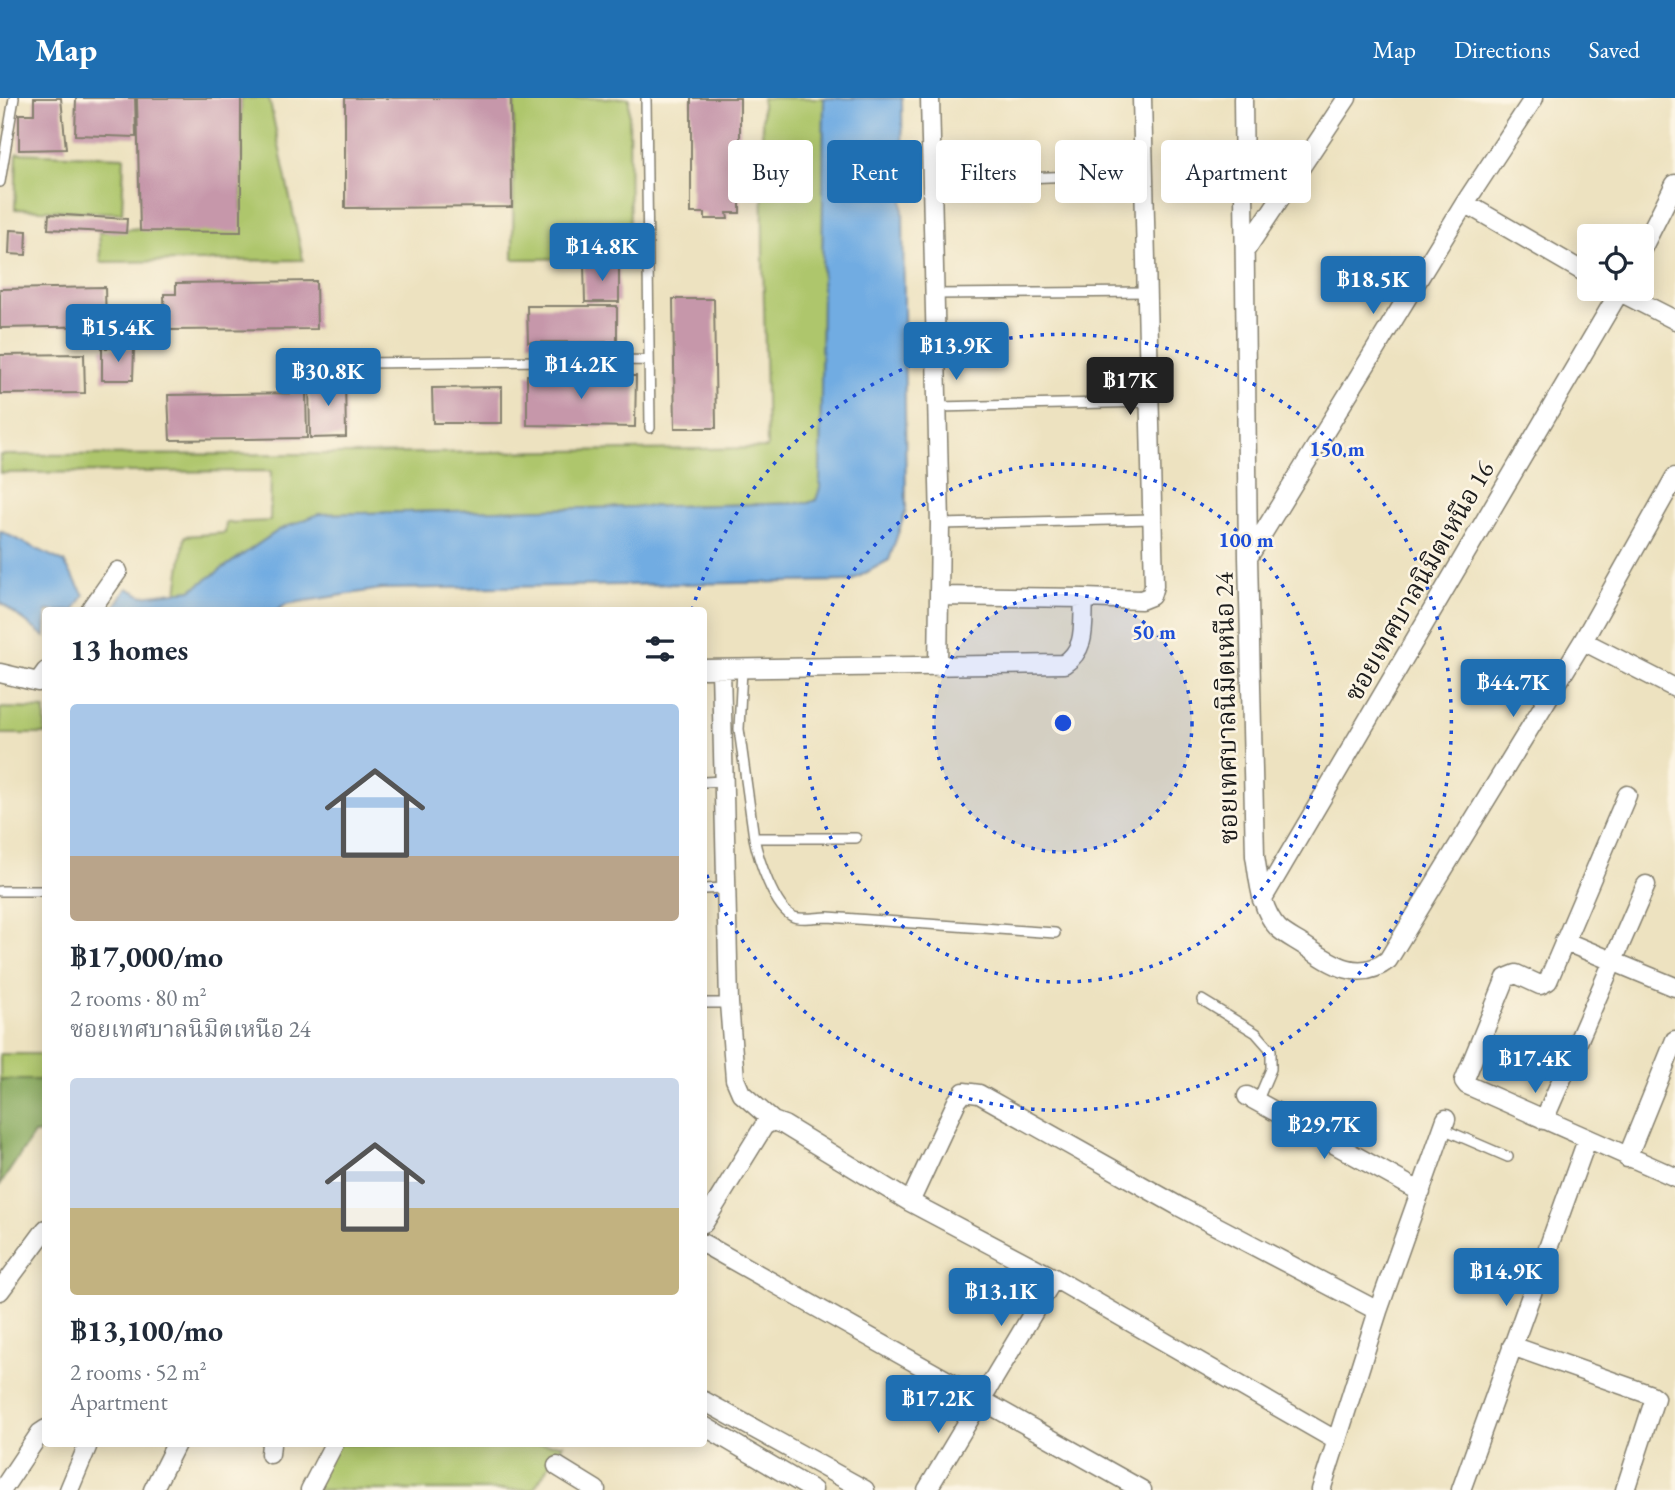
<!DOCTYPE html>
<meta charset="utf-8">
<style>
:root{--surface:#fff;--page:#f2f2f3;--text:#1f2937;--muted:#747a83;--accent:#1f6fb2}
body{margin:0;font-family:"EB Garamond","Noto Serif Thai",serif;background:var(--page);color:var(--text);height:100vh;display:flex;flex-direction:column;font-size:26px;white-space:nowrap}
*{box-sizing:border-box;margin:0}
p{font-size:23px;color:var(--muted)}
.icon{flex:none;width:38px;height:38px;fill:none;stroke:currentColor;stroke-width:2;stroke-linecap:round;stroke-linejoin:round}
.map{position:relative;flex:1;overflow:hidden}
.panel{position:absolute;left:42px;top:509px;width:665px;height:840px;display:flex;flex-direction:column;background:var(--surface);border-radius:7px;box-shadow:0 4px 18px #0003}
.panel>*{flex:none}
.banner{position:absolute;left:728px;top:42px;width:665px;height:63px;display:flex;gap:14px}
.fabs{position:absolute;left:1577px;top:126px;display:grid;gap:14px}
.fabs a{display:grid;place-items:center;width:77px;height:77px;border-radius:7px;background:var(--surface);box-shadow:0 4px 18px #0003;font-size:35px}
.price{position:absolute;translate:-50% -60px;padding:0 16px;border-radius:7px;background:var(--accent);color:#fff;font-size:23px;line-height:46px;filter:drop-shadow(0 2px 4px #0008)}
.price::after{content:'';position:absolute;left:50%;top:42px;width:21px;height:16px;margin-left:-10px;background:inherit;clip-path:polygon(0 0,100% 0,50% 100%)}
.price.current{background:#222;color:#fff}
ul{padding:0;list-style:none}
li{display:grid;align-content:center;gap:14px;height:371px;padding:0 28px}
li span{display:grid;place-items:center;height:217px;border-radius:7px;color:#555}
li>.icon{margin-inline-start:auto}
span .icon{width:126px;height:126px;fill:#fffc;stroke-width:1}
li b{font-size:30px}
h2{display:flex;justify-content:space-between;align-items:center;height:84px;padding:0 28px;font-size:30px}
.pill{padding:0 24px;border-radius:7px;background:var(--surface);box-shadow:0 4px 18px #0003;font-size:24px;line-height:63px}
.pill.current{background:var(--accent);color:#fff}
header{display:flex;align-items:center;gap:42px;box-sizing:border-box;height:98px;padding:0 35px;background:var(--accent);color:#fff}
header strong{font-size:33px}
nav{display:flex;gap:38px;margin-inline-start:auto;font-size:24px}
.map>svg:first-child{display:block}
</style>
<header>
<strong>Map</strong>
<nav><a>Map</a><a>Directions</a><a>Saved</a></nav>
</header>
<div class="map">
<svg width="1675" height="1392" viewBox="0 0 1675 1392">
<rect width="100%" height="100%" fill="#fcf5e5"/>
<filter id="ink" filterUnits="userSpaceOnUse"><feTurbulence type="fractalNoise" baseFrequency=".0143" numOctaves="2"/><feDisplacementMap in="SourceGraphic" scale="14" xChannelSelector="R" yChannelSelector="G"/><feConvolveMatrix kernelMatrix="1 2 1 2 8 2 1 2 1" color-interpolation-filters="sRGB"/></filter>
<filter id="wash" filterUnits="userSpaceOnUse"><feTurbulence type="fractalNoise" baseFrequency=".00686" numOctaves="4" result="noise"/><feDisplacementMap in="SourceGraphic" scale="28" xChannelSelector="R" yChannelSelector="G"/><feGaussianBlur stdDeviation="1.57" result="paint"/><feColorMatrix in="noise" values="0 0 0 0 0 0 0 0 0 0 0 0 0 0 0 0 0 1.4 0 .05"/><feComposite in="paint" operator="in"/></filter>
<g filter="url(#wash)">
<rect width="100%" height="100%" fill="#ede2c0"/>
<!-- green -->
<path fill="#aec66c" stroke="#657144" stroke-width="2" d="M241,0H269L303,162L101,164L99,134L237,121L241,114Z
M514,0H629L630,160L513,161Z
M762,0H824L820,391L816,402L808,405L319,416L279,432L191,492L177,494L185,438L225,435L226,425L270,423L271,373L0,375V357L354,356L767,350L763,159Z
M17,55L124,59L122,115L15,111Z
M0,610L45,611V636H0Z
M0,956H45V982H0Z
M327,1346H563L533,1392H298Z"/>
<!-- forest -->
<path fill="#8aab60" stroke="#53643e" stroke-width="2" d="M0,982H46L45,1035L34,1036L0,1087Z"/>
<!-- water -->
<path fill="#71ace2" stroke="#46647f" stroke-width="2" d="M824,0H902L906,412L889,462L851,483L381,491L287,506L276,513H112L127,490L143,498L191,492L279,432L319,416L808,405L816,402L820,390Z
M0,433L64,464L84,497L74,513H46L45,539L0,504Z"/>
<g id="blocks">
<!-- building -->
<path fill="#c697aa" d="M34,0H61L66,51L19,52V16H34Z
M76,0H135L136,39L75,37Z
M137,0H241V134L140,133Z
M345,0H511L512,109L345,110Z
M691,0H740V115H727L728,121H705V115H691Z
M49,116L127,121L126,135L48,131Z
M10,132L27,133L26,157L9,156Z
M619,165V204H585L584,166Z
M316,183L317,231L165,232L164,196H176V185Z
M105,189L106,228L0,230V191Z
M673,201H714L716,330H675Z
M527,208H617V244H528Z
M102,250H134L133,282H102Z
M84,256L85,295L0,296V257Z
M527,277L636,278L635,329L527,327Z
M345,280L346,339L310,340L309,281Z
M502,289V325H433L432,290Z
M306,295L307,340L170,342L168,297Z"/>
</g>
</g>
<g filter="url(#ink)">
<use href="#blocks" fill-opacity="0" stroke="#847f6e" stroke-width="2"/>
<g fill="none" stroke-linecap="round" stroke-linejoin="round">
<defs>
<path id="lane" d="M646,0L650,330
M0,84L14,0
M932,84L1144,75
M934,196L1147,194
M362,265L649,262
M937,309L1149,304
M940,426L1152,421
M742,572L739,631L754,740C758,759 774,811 794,819C802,822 818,819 828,819L1055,835
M704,684L723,683
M754,740H856
M704,791L725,790
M0,793H46
M1202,902L1256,935L1271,952V971L1257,1004
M704,905H729
M1443,1031L1508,1059"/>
<path id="street" d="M930,0L940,426L938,569
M1243,0L1248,459L1255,758C1259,781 1260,811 1278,830C1285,837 1296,842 1305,848C1332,866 1359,885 1388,862L1583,543L1675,379
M1465,105L1589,177
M1642,151L1675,86
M1245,153L1347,0
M1614,191L1675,222
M1249,458L1465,105L1534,0
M939,498L1084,500
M90,513L118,473
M1583,543L1675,590
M704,571L1064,566C1088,550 1082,526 1084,500L1141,502L1151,498L1154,488L1142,0
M721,571L729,905L735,981L741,995L773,1023L784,1027L910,1104L1054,1180L1337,1343
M0,575L38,584L46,573
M1627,697L1548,883L1540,887L1516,876L1506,880L1464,983L1467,987L1675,1079
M1262,802L1621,191
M1564,843L1675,889
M1247,998L1421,1094
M1544,1022L1646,787
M1627,1060L1675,942
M910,1104L957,1003L964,994L979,996L1180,1109L1378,1213
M704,1125L764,1028L773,1023
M704,1146L1142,1392
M0,1193L46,1131
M1512,1248L1651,1297L1655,1300L1625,1392
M704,1303L865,1392
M704,1328L813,1392
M270,1356L271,1346
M557,1368L596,1392
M2,1392L40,1335L46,1331
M69,1392L87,1349
M153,1392L176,1346
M310,1392L334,1346
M927,1392L1054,1180
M1321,1392L1378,1213L1446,1021
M1461,1392L1587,1042"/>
</defs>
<!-- lane casing -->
<use href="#lane" stroke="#847f6e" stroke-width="12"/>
<!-- street casing -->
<use href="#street" stroke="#847f6e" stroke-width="21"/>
<!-- lane -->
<use href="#lane" stroke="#fff" stroke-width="9"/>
<!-- street -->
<use href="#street" stroke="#fff" stroke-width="18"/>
</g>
</g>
<!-- distance rings -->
<circle cx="1063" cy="625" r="129" fill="#1d4ed8" fill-opacity=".12"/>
<g fill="none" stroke="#1d4ed8" stroke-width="3.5" stroke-dasharray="3.5 7">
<circle cx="1063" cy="625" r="129"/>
<circle cx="1063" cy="625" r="259"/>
<path d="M692 512A388 388 0 1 1 705 773"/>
</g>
<g text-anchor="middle" stroke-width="5" stroke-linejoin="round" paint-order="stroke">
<!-- street labels -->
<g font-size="26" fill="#1c1c1c" stroke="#fcf5e5">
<text transform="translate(1419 483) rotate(-60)" y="9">ซอยเทศบาลนิมิตเหนือ 16</text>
<text transform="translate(1226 610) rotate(-91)" y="9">ซอยเทศบาลนิมิตเหนือ 24</text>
</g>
</g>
<circle cx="1063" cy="625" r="10" fill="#1d4ed8" stroke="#fcf5e5" stroke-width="3.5"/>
<g font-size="21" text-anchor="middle" font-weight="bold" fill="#1d4ed8" stroke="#fcf5e5" stroke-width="5" stroke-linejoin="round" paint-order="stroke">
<text x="1337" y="358">150 m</text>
<text x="1246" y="449">100 m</text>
<text x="1154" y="541">50 m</text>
</g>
</svg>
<div class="fabs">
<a><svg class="icon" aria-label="locate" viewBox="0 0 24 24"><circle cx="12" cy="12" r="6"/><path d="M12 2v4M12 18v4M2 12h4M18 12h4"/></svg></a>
</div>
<b class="price" style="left:602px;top:185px">฿14.8K</b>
<b class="price" style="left:1373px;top:218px">฿18.5K</b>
<b class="price" style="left:118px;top:266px">฿15.4K</b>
<b class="price" style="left:956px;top:284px">฿13.9K</b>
<b class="price" style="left:581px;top:303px">฿14.2K</b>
<b class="price" style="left:328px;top:310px">฿30.8K</b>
<b class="price current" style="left:1130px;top:319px">฿17K</b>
<b class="price" style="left:1513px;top:621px">฿44.7K</b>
<b class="price" style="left:1535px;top:997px">฿17.4K</b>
<b class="price" style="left:1324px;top:1063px">฿29.7K</b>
<b class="price" style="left:1506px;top:1210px">฿14.9K</b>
<b class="price" style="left:1001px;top:1230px">฿13.1K</b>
<b class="price" style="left:938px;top:1337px">฿17.2K</b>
<div class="banner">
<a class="pill">Buy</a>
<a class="pill current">Rent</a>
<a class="pill">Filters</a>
<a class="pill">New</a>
<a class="pill">Apartment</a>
</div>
<section class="panel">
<h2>13 homes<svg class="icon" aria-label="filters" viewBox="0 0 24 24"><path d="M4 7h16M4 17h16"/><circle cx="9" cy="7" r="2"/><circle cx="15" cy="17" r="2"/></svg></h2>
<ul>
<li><span style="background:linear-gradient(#a9c7e8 70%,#b9a48a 0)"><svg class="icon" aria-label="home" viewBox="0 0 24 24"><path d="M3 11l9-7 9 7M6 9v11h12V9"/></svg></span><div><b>฿17,000/mo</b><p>2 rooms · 80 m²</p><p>ซอยเทศบาลนิมิตเหนือ 24</p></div></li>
<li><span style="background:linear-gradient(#c9d6e8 60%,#c2b280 0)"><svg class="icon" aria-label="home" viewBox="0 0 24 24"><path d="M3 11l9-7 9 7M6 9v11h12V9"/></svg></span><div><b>฿13,100/mo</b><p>2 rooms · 52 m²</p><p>Apartment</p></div></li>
</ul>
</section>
</div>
